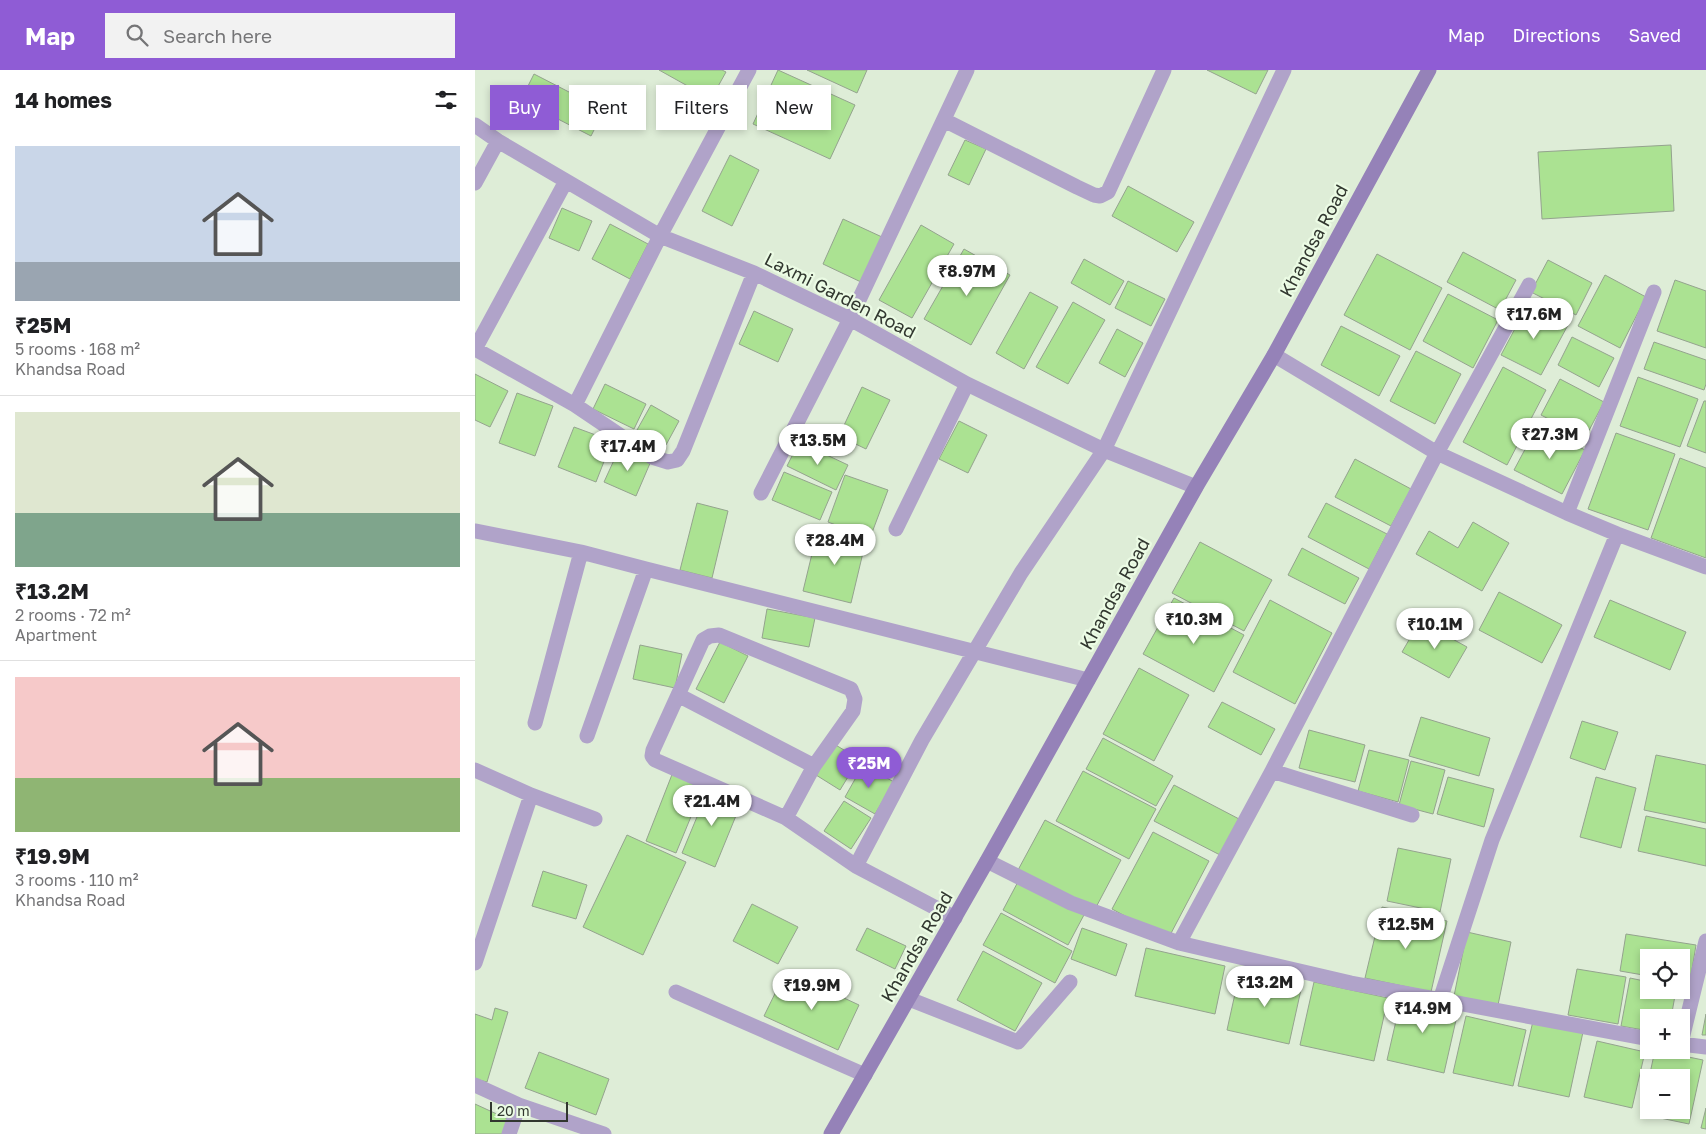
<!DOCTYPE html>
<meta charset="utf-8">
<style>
:root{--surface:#fff;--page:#f2f2f2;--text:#202124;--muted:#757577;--line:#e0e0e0;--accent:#8f5cd5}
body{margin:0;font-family:"Golos Text",sans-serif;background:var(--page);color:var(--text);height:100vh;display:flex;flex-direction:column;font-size:19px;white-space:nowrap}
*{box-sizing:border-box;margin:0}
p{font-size:16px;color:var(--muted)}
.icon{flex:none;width:28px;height:28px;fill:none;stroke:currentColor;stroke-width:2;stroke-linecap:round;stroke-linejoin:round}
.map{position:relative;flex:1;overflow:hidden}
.sheet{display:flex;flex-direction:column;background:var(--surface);width:475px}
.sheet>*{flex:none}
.top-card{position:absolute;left:15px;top:15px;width:475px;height:45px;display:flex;gap:10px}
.fabs{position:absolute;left:1165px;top:879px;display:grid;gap:10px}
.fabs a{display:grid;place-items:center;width:50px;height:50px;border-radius:0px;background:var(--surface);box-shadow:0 2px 8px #0003;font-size:25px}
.scale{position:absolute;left:15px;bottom:12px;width:78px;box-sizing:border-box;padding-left:5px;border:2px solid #31372f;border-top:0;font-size:14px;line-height:18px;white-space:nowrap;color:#31372f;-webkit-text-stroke:4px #ebfbe4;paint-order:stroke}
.price{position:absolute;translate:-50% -42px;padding:0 11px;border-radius:18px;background:#fff;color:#222;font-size:16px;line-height:32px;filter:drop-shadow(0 1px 2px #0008)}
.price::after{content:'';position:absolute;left:50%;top:30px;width:15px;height:11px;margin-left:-8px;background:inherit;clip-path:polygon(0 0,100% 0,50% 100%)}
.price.active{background:var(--accent);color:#fff}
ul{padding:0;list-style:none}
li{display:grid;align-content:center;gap:10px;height:265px;padding:0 15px}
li+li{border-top:1px solid var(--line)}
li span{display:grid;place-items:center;height:155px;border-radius:0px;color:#555}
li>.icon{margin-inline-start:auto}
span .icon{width:90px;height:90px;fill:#fffc;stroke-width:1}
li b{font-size:21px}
h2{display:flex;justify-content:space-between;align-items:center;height:60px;padding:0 15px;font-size:21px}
.tag{padding:0 18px;border-radius:0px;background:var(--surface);box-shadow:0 2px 8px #0003;font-size:18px;line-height:45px}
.tag.active{background:var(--accent);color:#fff}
header{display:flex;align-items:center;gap:30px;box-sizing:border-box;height:70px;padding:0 25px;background:var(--accent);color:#fff}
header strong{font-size:24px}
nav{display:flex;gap:28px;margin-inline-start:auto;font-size:18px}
.search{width:350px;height:45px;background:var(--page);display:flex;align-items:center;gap:12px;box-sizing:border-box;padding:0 18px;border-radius:0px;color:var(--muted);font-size:19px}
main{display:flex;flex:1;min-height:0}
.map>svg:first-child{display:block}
</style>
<header>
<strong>Map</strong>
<div class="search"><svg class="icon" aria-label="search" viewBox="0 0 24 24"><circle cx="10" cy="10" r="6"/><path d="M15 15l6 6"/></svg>Search here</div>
<nav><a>Map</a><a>Directions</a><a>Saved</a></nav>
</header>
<main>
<section class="sheet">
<h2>14 homes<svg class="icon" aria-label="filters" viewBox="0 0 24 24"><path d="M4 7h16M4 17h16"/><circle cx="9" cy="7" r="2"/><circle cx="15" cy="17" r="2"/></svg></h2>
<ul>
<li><span style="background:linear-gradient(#c9d6e8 75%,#9aa5b1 0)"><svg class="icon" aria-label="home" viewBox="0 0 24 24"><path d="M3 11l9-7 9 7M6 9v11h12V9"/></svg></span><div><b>₹25M</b><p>5 rooms · 168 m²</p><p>Khandsa Road</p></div></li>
<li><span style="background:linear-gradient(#dfe7d0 65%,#7fa58c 0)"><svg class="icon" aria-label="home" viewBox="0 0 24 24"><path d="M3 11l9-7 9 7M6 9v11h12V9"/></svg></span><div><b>₹13.2M</b><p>2 rooms · 72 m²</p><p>Apartment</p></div></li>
<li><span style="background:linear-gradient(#f6c9c9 65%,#8fb573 0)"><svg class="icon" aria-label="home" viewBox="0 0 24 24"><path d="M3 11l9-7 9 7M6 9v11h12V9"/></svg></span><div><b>₹19.9M</b><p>3 rooms · 110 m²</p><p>Khandsa Road</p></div></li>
</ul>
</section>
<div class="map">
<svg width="1231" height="1064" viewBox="0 0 1231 1064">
<rect width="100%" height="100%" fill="#deedd7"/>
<!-- building -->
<path fill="#abe292" stroke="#94a38e" d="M184,0H247L251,2L236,29Z
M303,0L380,35L355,89L278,54Z
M332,0H392L382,23Z
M732,0H793L781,24Z
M59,4L129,40L116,66L46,30Z
M490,70L511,79L494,115L473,105Z
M1196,75L1199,141L1067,149L1063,82Z
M255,85L284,100L257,156L227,141Z
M653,116L719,152L702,182L637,146Z
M87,138L117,151L104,181L74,168Z
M368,149L407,167L386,212L348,194Z
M135,154L173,174L155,209L117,189Z
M446,155L479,174L437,248L404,230Z
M489,179L535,205L496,275L449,249Z
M988,182L1041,210L1025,240L972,212Z
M902,184L967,218L935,280L869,245Z
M609,189L649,211L635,235L596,213Z
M1073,190L1117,213L1101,245L1056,222Z
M1130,205L1171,227L1145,278L1103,256Z
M1200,210L1231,221V278L1182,261Z
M653,211L690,229L676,256L640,238Z
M555,222L583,237L549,299L521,283Z
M973,224L1023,250L998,298L948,271Z
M598,232L630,250L593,314L561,297Z
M1053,234L1093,255L1066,305L1026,285Z
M279,241L318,259L303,292L264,274Z
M866,256L925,286L904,326L846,295Z
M642,259L668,273L650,307L624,293Z
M1097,267L1139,288L1124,317L1083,295Z
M1179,272L1231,290V314L1229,320L1169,299Z
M941,281L986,304L960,354L915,331Z
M1028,297L1071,320L1032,395L988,372Z
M0,304L33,321L15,357L0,350Z
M1163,307L1223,329L1205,377L1145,356Z
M1085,309L1129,332L1110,368L1066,345Z
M130,314L171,334L159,359L118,339Z
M387,317L415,330L391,379L364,366Z
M42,323L78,336L60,386L24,373Z
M1229,331H1231V383L1212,376Z
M176,335L204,351L191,375L162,360Z
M484,351L512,365L493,403L464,389Z
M1063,355L1110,380L1087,424L1039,400Z
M99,357L137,371L121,412L83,397Z
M1141,363L1200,384L1173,460L1113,439Z
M324,372L373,395L361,420L312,396Z
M145,377L176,391L161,426L129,412Z
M1205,388L1231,398V488L1176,468Z
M880,389L936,419L916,456L860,427Z
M309,402L357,422L345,450L297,430Z
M370,405L413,420L395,468L353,452Z
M222,433L253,441L237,508L205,500Z
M851,433L912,464L894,499L833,467Z
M998,452L1034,473L1007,521L941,484L954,461L983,478Z
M343,459L391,470L376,533L328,521Z
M725,472L797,510L769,561L697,523Z
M827,478L884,508L870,534L813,505Z
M1024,522L1087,555L1067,593L1004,560Z
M699,528L769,565L739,622L668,584Z
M795,530L857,563L820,634L758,602Z
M1135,530L1211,562L1195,600L1119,567Z
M292,539L340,548L334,577L287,568Z
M945,551L992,577L974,608L927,582Z
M245,572L273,586L249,633L221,619Z
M165,575L207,584L200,618L158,609Z
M664,598L714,625L679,691L628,664Z
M747,632L800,659L786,685L733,657Z
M946,647L1015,668L1004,706L934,686Z
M1107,651L1143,662L1130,700L1095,688Z
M834,660L890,675L880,712L824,698Z
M628,668L698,706L681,736L611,699Z
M359,674L384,689L365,720L341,705Z
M894,680L934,690L923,732L883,721Z
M1181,685L1231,695V753L1169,740Z
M936,691L970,700L958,744L924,735Z
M388,695L419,712L400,744L370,727Z
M608,701L681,739L654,789L581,751Z
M198,702L229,715L201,783L171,771Z
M973,707L1019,719L1009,757L962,744Z
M1121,707L1161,718L1146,778L1105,767Z
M699,715L766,750L747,786L679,751Z
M234,718L267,731L240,797L207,783Z
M369,731L396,748L376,779L349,761Z
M1171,746L1231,759V796L1163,781Z
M570,750L646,790L619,841L543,800Z
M678,762L734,791L693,869L637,839Z
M152,765L211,792L168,885L108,857Z
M923,778L976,789L965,842L912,831Z
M68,801L112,815L101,849L57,836Z
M545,808L610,843L593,875L528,840Z
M277,834L323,857L303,894L258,871Z
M907,837L972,851L956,922L890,908Z
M526,843L597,881L580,913L508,875Z
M392,858L431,876L420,899L381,880Z
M607,858L652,874L641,906L596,889Z
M992,862L1036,872L1023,935L979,926Z
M1151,864L1221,875L1215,912L1206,911V888H1174V906L1145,901Z
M671,878L750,896L740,944L660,926Z
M508,881L567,913L540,961L482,930Z
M1102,899L1151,907L1143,954L1093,945Z
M311,901L384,935L363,980L289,946Z
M765,901L827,915L814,974L752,960Z
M1155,908L1174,912V920H1201L1196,948H1174V961L1146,956Z
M839,912L913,928L899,991L825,975Z
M927,925L984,937L969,1003L912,990Z
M20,938L33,942L12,1012L0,1009V944L17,950Z
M1231,944V965H1227Z
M991,946L1051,960L1038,1016L978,1003Z
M1058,951L1108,962L1094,1027L1043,1016Z
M1122,971L1170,982L1157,1038L1109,1027Z
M1180,980L1228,990L1214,1054L1166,1044L1174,1010V1040H1206V1008H1174Z
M64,982L134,1009L121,1045L50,1018Z
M0,1034L37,1051L31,1064H0Z
M1231,1038V1059L1226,1058Z"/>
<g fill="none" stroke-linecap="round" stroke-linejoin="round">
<!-- street -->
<path stroke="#b0a3c9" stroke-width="15" d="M469,50L602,117L619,125L625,126L633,122L689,0
M0,55L23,71L185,166L279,203L375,249L492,314L629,380L721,417
M0,113L23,71
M0,279L100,335L177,387L193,392L202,390L208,381L279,203
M0,279L91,111
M799,285L962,383L1092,443L1142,464L1231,497
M100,335L185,166L274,0
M286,423L375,249L492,0
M1092,443L1179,222
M421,459L492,314
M1,461L106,482L171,499L613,610
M203,625L339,696
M60,653L106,482
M112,666L171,499
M0,700L56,725L120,749
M797,701L937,745
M311,748L339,696L378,641L380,629L376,619L244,565L235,566L228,570L178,680L177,686L180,690L311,748L381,796L480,848
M512,791L596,833L704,873L876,913L1174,969
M381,796L447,670L546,503L629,380L809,0
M704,873L797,701L962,383L1054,215
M0,893L56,725
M201,922L390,1005
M434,929L543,972L595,912
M965,930L1017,770L1142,464
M1206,973L1231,871
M1206,974L1231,977
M0,1015L44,1035L129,1064
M34,1064L44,1035"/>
<!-- secondary -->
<path stroke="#9582b8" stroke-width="15" d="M356,1064L512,791L721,417L799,285L954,0"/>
</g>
<g text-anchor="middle" stroke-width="4.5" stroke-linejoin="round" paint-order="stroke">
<!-- street labels -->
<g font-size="18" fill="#31372f" stroke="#ebfbe4">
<text transform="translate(839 171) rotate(-62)" y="6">Khandsa Road</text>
<text transform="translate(365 226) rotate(27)" y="6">Laxmi Garden Road</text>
<text transform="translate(640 524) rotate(-61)" y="6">Khandsa Road</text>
<text transform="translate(442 877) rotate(-60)" y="6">Khandsa Road</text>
</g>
</g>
</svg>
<div class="fabs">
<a><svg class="icon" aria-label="locate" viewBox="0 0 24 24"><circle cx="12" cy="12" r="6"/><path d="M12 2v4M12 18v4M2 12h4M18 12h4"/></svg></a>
<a>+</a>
<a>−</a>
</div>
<div class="scale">20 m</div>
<b class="price" style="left:492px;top:227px">₹8.97M</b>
<b class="price" style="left:1059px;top:270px">₹17.6M</b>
<b class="price" style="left:1075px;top:390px">₹27.3M</b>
<b class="price" style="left:343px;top:396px">₹13.5M</b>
<b class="price" style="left:153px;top:402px">₹17.4M</b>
<b class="price" style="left:360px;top:496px">₹28.4M</b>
<b class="price" style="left:719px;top:575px">₹10.3M</b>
<b class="price" style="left:960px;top:580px">₹10.1M</b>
<b class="price active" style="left:394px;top:719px">₹25M</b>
<b class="price" style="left:237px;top:757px">₹21.4M</b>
<b class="price" style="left:931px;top:880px">₹12.5M</b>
<b class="price" style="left:790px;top:938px">₹13.2M</b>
<b class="price" style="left:337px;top:941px">₹19.9M</b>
<b class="price" style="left:948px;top:964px">₹14.9M</b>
<div class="top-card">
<a class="tag active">Buy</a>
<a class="tag">Rent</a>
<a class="tag">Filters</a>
<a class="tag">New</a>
</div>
</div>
</main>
